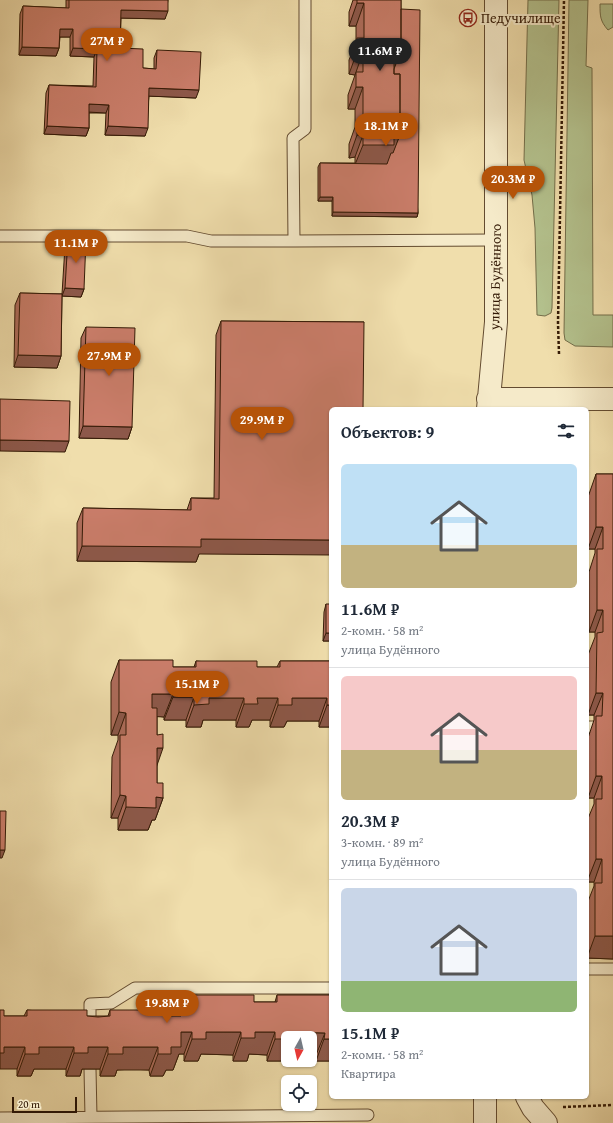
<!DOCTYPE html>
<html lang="ru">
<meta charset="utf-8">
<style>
:root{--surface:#fff;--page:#f2f2f3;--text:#1f2937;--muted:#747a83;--line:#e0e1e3;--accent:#b45309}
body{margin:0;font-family:"Gentium Book Plus",serif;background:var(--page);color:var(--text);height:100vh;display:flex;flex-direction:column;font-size:15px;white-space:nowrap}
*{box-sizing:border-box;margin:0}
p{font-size:13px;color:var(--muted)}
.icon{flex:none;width:22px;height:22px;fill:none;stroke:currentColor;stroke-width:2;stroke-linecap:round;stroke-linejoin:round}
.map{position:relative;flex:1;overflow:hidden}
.drawer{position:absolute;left:329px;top:407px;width:260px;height:692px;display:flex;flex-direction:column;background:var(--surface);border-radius:6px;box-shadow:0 1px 3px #0004}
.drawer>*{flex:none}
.needle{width:26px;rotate:188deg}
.tools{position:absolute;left:281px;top:1031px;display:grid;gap:8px}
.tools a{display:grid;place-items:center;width:36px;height:36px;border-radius:6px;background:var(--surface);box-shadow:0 1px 3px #0004;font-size:20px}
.scale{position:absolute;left:12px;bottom:10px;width:65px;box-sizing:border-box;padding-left:4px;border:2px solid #341a06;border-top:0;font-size:11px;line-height:14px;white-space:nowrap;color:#341a06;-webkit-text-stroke:3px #f5eac9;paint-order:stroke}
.price{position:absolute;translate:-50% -34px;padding:0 9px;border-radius:14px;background:var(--accent);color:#fff;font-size:13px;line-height:26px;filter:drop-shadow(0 1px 2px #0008)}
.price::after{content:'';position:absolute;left:50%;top:24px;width:12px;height:9px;margin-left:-6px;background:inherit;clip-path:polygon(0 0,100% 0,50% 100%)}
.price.on{background:#222;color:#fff}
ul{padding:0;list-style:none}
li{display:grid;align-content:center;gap:8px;height:212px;padding:0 12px}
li+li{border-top:1px solid var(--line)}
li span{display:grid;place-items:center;height:124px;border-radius:6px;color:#555}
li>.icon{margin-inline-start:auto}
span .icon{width:72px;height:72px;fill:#fffc;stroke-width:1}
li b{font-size:17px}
h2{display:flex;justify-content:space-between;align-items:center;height:48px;padding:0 12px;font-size:17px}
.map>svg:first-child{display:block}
</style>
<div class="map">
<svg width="613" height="1123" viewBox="0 0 613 1123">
<rect width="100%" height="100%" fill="#f0deac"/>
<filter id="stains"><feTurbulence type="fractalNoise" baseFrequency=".005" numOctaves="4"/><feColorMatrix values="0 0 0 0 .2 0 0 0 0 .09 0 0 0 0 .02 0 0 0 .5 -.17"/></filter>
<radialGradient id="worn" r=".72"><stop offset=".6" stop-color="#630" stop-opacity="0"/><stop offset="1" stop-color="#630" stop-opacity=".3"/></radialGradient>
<!-- green -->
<path fill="#b4c28e" stroke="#746e4a" d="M528,0H559L552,308L551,313L545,316L537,315L535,228L532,195L524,160Z
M569,0H588L586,66L592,68L593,315H613V347L575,346L565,340L564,333Z
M600,4H613V27L608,30C600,21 600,16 600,4Z"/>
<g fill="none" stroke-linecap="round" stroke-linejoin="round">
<defs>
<path id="service" d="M305,0V129L293,138L294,241L496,240
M0,236H187L211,241H294
M587,727H594
M587,969H613
M90,1031V1004L111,1003L135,988H331
M90,1069L91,1117
M0,1118L368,1115"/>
<path id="tertiary" d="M488,399H613
M488,409L496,322V0
M527,1097L533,1108L546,1123
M485,1123V1097"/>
</defs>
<!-- service casing -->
<use href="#service" stroke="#634b30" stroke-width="13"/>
<!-- tertiary casing -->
<use href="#tertiary" stroke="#634b30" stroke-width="24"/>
<!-- path -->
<path stroke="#341a06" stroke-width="2.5" stroke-dasharray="3 2" stroke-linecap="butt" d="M559,354L558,323L564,0
M563,1107L613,1105"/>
<!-- service -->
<use href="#service" stroke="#f5eac9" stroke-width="11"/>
<!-- tertiary -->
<use href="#tertiary" stroke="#f5eac9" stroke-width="22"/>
</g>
<!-- wall -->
<path fill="#ae6c5b" stroke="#341a06" d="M66,0H168L165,19L121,18L120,48L143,68L154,69V58L157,50L196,98L149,96L145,136L105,135L106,113H89V128L86,136L44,134L46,93L49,85L93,86L94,57L70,56V37H60L59,48L56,56L19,55L20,14L23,6L66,8Z
M353,0H401V9L418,213L417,217L332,216V201H318V167L320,163H355V157L349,158V144L355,127V109H348V95L355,75L349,74V60L356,43V26H349V12Z
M68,238L84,289L81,297L62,296L61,356L57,368L14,367L15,305L20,293L62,294L65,246Z
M221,321L364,322L199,554L196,562L77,561V523L83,508L187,510L191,498H214L216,335Z
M86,327L132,427L128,439L79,438L81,338Z
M596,474H613V959L587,958V904L594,886V882H587V821L594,804V798H588V738L594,720V715H588V655L595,637V632H589V572L595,553V549H588V497Z
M326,604L331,641H323L324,612Z
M119,660L173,667H194L196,661L257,667H277L280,661H331V727H319V721H287L284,727H270V720H252L249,727H236V720H203L201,727H186V720H164V717L157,716V783L163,798L155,820H152L148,830H118V818H111L112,757L118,740V735H111V682Z
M194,995L254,1002H275L277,995H331V1059L330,1061H316V1055L288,1038V1055H284L281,1061H267V1055L249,1054L247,1061H233V1055L201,1054L198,1061H184V1054H179L173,1070H166L163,1076H150L149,1070L132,1069L117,1070L115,1076H100V1069H82L80,1076H66V1069H34L31,1076H17V1069L4,1016H24L27,1010L87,1016H108L110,1010L171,1016H176L182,1002H191Z"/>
<!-- shaded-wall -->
<path fill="#8d584a" stroke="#341a06" d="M357,3H364L356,26H349Z
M121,10L168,11L165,19L118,18Z
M60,29H73L70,37H57Z
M22,47L59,48L56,56L19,55Z
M73,48L97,49L94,57L70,56Z
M394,51H401L392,74Z
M357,52H363L355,75L349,74Z
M356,87H363L355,109H348Z
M149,88L199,90L196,98L146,96Z
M89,104L109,105L106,113L87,112Z
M47,126L89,128L86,136L44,134Z
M108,126L148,128L145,136L105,135Z
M357,135H363L355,157L349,158Z
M394,135H400L392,157L385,168L354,167L363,145Z
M320,197H333L332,201H318Z
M333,212L418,213L417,217L332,216Z
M65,288L84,289L81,297L62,296Z
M18,355L61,356L57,368L14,367Z
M83,426L132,427L128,439L79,438Z
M0,440L69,441L65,452L0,451Z
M596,527H603L595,549H588Z
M201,539L331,540V555L199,554L196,562L77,561L82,546Z
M597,610H603L595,632H589Z
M326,633H331V641H323Z
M596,693H603L594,715H588Z
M152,694H173L164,717L144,716Z
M173,697H194L186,720H164Z
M209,698H244L236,720H203L201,727H186L194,705Z
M257,698H278L270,720H252L249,727H236L244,704Z
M292,698H327L319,721H287L284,727H270L278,705Z
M327,705H331V727H319Z
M119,712L126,713L118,735H111Z
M157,748H163L155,771Z
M596,776H602L594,798H588Z
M120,795L126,796L118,818H111Z
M156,797L163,798L155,820H152L148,830H118L126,807Z
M0,850H5L2,858H0Z
M596,859H602L594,882H587Z
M595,936H613V959L587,958Z
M181,1032H192L184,1054H179L173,1070H166L163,1076H150L158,1054Z
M206,1032H241L233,1055L201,1054L198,1061H184L192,1039Z
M255,1032H275L267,1055L249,1054L247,1061H233L241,1038Z
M290,1032L325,1033L316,1055H310V1038H288V1055H284L281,1061H267L275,1039Z
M324,1039H331V1059L330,1061H316Z
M4,1047H25L17,1069H0V1053Z
M39,1047H74L66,1069H34L31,1076H17L25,1054Z
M88,1047H108L100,1069H82L80,1076H66L74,1053Z
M123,1047H158L149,1070H117L115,1076H100L108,1054Z"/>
<!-- building -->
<path fill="#ca7d6a" stroke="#341a06" d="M69,0H168V11L121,10L120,48L143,49V68L156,69L157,50L201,52L199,90L149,88L148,128L108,126L109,105L89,104V128L47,126L49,85L96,87L97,49L73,48V29H60L59,48L22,47L23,6L69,8Z
M357,0H401V51H394V74H400V135H394V145H363V135H357V121H363V87H356V72H363V52H357V38H364V3H357Z
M401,9L420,10L418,213L333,212V197H320V163L387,164L391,153H393L400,135V74H394V69L401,51Z
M68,238L86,239L84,289L65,288Z
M20,293L62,294L61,356L18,355Z
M221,321L364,322L363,409H331V540L201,539V547L82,546L83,508L191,510V498L219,499Z
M86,327L135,328L132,427L83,426Z
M0,399L70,401L69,441L0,440Z
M596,474H613V936H595V883H602V859H596V799H602V776H596V716H602L603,693H596L597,633L603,632V610H597V549H603V527H596Z
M326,604H331V633H326Z
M119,660H173V667H196V661H257V667H280V661H331V705H327V698H292V705H278V698H257L258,704H244V698H209V704L194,705V697H173V694H152V708H157V735L163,734V748H157V783H163V798L156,797V808L126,807V796L120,795V735H126V713L119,712Z
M0,811H6L5,850H0Z
M194,995H254V1002H277V995H331V1039H324L325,1033L290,1032V1038H288V1039H275V1032H255V1038H241V1032H206V1039H192V1032H181V1047H171V1054H158V1047H123V1054H108V1047H88V1053H74V1047H39V1054H25V1047H4V1053H0V1010H4V1016H27V1010H87V1016L98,1017L110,1016V1010H171V1016H181L182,1002H194Z"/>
<!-- icons -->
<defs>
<symbol id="bus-ring" viewBox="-11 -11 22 22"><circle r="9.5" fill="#f5eac9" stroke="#8f2418" stroke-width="1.5"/><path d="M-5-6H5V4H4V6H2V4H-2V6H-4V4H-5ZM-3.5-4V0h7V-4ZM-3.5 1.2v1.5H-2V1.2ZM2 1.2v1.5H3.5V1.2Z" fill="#8f2418"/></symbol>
</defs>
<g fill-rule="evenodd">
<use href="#bus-ring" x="458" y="8" width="20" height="20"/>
</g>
<g text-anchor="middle" stroke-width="4" stroke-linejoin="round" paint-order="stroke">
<!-- poi labels -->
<g font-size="14" fill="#341a06" stroke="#f5eac9" text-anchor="start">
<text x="481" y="23">Педучилище</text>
</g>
<!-- street labels -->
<g font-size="14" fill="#341a06" stroke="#f5eac9">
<text transform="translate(495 277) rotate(-89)" y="5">улица Будённого</text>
</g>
</g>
<rect width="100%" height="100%" filter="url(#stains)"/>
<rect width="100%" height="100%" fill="url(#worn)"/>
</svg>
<div class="tools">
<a><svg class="needle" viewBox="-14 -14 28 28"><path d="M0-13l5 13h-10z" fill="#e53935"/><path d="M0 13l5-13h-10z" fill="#747a83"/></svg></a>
<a><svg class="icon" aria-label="locate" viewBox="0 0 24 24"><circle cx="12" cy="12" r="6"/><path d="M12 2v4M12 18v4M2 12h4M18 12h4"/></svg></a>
</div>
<div class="scale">20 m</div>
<b class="price" style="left:107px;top:62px">27M ₽</b>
<b class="price on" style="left:380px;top:72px">11.6M ₽</b>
<b class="price" style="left:386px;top:147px">18.1M ₽</b>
<b class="price" style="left:513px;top:200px">20.3M ₽</b>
<b class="price" style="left:76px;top:264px">11.1M ₽</b>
<b class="price" style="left:109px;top:377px">27.9M ₽</b>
<b class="price" style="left:262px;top:441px">29.9M ₽</b>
<b class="price" style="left:197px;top:705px">15.1M ₽</b>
<b class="price" style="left:167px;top:1024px">19.8M ₽</b>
<section class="drawer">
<h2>Объектов: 9<svg class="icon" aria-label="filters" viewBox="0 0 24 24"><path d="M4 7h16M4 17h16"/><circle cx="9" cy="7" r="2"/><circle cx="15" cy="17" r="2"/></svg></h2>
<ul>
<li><span style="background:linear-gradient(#bfe0f5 65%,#c2b280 0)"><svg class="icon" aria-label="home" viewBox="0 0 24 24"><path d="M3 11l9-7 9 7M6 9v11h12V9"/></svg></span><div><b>11.6M ₽</b><p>2-комн. · 58 m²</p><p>улица Будённого</p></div></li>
<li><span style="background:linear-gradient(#f6c9c9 60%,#c2b280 0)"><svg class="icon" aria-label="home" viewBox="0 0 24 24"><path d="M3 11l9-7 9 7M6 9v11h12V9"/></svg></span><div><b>20.3M ₽</b><p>3-комн. · 89 m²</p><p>улица Будённого</p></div></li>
<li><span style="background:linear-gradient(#c9d6e8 75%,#8fb573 0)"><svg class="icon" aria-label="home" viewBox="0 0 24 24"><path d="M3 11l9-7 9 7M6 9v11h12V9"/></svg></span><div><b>15.1M ₽</b><p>2-комн. · 58 m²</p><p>Квартира</p></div></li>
</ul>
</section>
</div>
